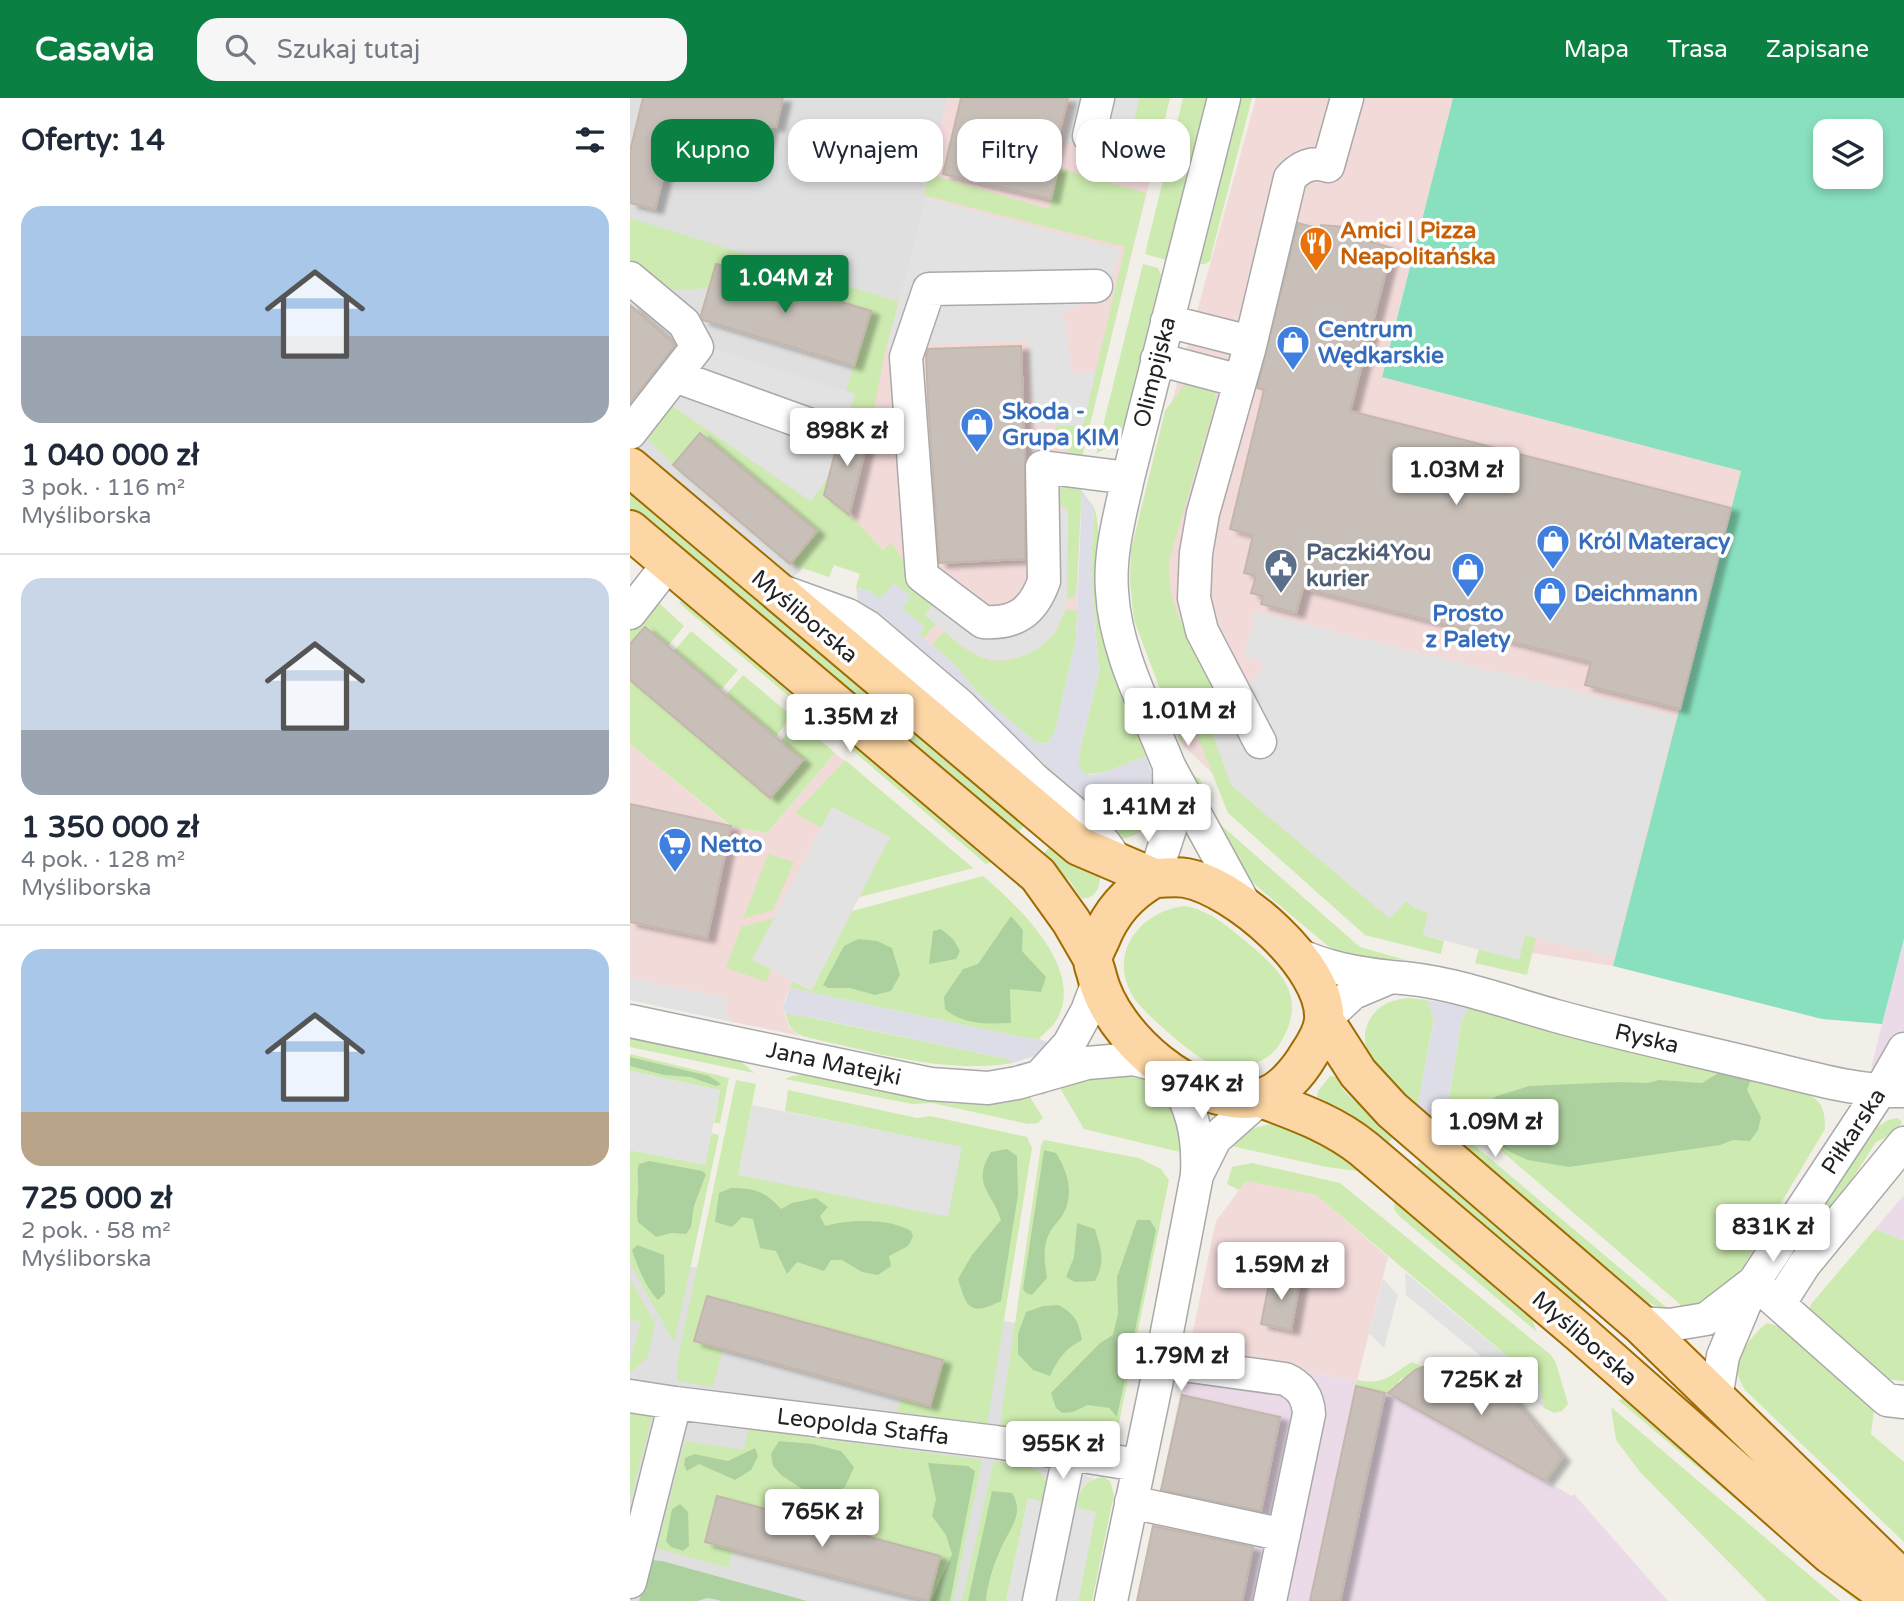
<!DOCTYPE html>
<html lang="pl">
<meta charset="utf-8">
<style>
:root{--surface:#fff;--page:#f6f6f7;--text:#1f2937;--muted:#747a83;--line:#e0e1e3;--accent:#0b8043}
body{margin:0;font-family:"Varela Round",sans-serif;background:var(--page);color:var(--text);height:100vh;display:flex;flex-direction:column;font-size:26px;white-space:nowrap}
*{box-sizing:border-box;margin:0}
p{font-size:23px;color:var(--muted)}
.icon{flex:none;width:38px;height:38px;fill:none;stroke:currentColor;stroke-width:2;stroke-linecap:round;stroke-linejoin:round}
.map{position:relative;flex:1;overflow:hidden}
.side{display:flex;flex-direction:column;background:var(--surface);width:630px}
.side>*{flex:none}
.hud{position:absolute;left:21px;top:21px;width:665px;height:63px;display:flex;gap:14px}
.tools{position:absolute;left:1183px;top:21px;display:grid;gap:14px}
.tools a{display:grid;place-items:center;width:70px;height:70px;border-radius:14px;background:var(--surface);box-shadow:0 4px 10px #0003;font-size:35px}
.price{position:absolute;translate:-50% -60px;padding:0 16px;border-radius:7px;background:#fff;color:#222;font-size:23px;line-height:46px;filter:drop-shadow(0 2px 4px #0008)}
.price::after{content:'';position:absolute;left:50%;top:42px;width:21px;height:16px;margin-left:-10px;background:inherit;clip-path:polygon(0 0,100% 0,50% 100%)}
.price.current{background:var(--accent);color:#fff}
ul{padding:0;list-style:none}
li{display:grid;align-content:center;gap:14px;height:371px;padding:0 21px}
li+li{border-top:2px solid var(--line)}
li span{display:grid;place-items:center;height:217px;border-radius:21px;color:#555}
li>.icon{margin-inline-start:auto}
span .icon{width:126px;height:126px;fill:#fffc;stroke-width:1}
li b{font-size:30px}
h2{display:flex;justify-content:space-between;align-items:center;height:84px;padding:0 21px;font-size:30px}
.pill{padding:0 24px;border-radius:21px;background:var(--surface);box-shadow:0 4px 10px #0003;font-size:24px;line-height:63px}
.pill.current{background:var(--accent);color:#fff}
header{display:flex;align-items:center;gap:42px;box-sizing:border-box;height:98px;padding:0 35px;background:var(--accent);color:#fff}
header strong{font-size:33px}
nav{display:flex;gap:38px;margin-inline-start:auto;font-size:24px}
.search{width:490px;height:63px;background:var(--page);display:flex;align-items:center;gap:18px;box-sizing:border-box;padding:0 24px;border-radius:21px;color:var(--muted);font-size:26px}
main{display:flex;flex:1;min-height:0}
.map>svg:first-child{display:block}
</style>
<header>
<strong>Casavia</strong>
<div class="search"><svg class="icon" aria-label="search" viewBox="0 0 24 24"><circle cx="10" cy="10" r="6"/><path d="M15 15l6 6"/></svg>Szukaj tutaj</div>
<nav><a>Mapa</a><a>Trasa</a><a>Zapisane</a></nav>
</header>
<main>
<section class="side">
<h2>Oferty: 14<svg class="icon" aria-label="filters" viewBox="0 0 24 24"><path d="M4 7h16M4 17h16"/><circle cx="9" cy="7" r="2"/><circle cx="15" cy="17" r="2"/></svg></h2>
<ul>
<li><span style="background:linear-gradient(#a9c7e8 60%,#9aa5b1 0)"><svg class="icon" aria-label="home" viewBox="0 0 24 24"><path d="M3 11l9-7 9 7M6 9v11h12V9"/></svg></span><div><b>1 040 000 zł</b><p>3 pok. · 116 m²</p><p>Myśliborska</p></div></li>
<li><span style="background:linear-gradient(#c9d6e8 70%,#9aa5b1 0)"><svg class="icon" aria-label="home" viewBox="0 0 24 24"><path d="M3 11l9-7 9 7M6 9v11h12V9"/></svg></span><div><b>1 350 000 zł</b><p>4 pok. · 128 m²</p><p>Myśliborska</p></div></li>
<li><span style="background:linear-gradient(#a9c7e8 75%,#b9a48a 0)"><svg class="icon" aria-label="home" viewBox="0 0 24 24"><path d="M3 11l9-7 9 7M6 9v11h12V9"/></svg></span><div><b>725 000 zł</b><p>2 pok. · 58 m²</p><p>Myśliborska</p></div></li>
</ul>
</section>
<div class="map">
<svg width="1274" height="1503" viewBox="0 0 1274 1503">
<defs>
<filter id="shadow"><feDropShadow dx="8" dy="4.5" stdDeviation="2" flood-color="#0004"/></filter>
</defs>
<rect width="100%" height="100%" fill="#f2efe9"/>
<!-- residential -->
<path fill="#e0dfdf" d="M0,0H318L293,96L296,100L257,249L226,387L182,462L158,484L0,345Z
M0,1158L403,1228L345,1503H0Z"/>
<!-- commercial -->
<path fill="#f2dad9" d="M318,0H540L452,359L447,513L405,644L350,597L322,564L294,540L306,526L293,489L261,446L253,452L226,423L207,407L226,387L256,249L296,100L293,97Z
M626,0H823L752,278L1111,373L983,868L740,829L550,644L501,452Z
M0,646L100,728L137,735L205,655L343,770L229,799L181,893L160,890L156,898L153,909L156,920L159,929L170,938L0,902Z
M616,1083L686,1097L758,1159L727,1283L559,1252L586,1123Z"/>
<!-- industrial -->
<path fill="#ebdbe8" d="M1274,841V972L1241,971L1252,926Z
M1274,1097V1143L1245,1131Z
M559,1252L727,1283L726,1288L765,1299L942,1398L944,1396L1038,1503H507Z"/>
<!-- grass -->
<path fill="#cdebb0" d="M509,0H540L520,80C497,74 465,73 455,49L495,59Z
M553,0H577L536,162L515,156Z
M611,0H622L582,154L580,163L575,166H570Z
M428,70L516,95L452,359C433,355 428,346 426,328L453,326L495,149L293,97L299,76L419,111Z
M0,120L269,204L256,249L240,332L216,325L225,296L216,293L240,213L87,166L79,190L28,193L0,169Z
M513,166L528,170L531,177L494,326L480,348L466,356Z
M565,281L584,290L586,302L539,463C535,513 570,558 594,600L556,616L552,623L556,638L550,644L504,522L500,484L501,452L535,313L555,286Z
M40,306L180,403L198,380L226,387L207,407L226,423L253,452L261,445L293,489L308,501L295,517L306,526L294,540L289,536L294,529L271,510L264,485L250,502L241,494L226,489L230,476L204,467L199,479L160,466L187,433L71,335L43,367L19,342L13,331Z
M442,387L452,393L446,496L442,501L437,499L438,412L428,406L429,393L433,389Z
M0,394L395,726L387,737L0,411Z
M464,409C474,439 463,474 466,505C470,554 499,612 516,658L475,674L455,677L449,669V656L469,574L461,472Z
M54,499L365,763L356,766L49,505Z
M26,502L54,528L38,548L15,529L0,546V533Z
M436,511L447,513L446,542L425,633L418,645L411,646L405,644L350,597L322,564L302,547L314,533C327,545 342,558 360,562C382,566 410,553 424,536C429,529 432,519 436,511Z
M61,533L108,572L91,592L44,553Z
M113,577L162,618L146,638L96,597Z
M0,582L140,700L173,662L151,643L167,622L205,655L137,735L101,728L0,646Z
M577,620L602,688L759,820L775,802L784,810L798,814L793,837L814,843L811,856L735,837L598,715L565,632L568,626Z
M215,662L343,770L229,799L260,739L202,709L191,730L165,715Z
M562,676L570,681L584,717L591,727L723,843L730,849L776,862L728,859L713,856L698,848L630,791L611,774L588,742Z
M525,687C525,696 526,708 523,716C518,731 501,744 486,739L451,711L468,698Z
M420,748L453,772L470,778C470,790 465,802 451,800L440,783L412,758Z
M138,756L164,764L143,812L113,821Z
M353,778C388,808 460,874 424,926C420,931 413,936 409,941L395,940L160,890L162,883L181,893L222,813Z
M555,808C580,813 595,826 614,842C649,871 679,896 651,944C642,959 629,966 612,969C600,971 587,968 576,963C560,955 514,915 504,900C476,856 510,813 555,808Z
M144,820L141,872L137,884L96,870L111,829Z
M895,837L906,840L897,877L845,865L849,851L889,861Z
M778,900L797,902L804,920L787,1012C766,991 721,957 739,923C747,907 761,902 778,900Z
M838,909L1177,996C1193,1003 1195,1014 1195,1031L1104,1184L1059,1214L818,1007L831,925Z
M159,915L378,961L383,965C315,976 247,955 180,940C166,937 158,931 156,916Z
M0,939L109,962L124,975L0,949Z
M0,956L99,980L90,1025H84L90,992L0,973Z
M180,976L289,1001L327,1006L400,999L413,1020L408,1025L398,1026L302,1005L282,1006L155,981L162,978Z
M503,977C548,993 545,1013 554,1055L454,1031L430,990L459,979Z
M700,978L707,979L713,992L764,1038L756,1048L715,1013L687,999L688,993Z
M106,982L126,986L108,1077L331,1049L155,1013L158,992L287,1020L300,1018L397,1039L402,1050L357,1326L267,1314L271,1300L300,1308L313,1262L77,1198L64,1243L93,1251L83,1289L47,1283V1265Z
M1268,1020L1272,1024L1269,1030L1264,1035L1246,1044L1194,1125L1168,1150L1165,1149L1242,1032L1258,1022Z
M644,1025C677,1038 705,1053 735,1074L697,1069L597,1047L617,1032Z
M825,1033L831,1036L1043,1215L1012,1202L815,1035Z
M81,1035L89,1037L44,1245L0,1165V1052L75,1067Z
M414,1042L509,1060L531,1071L539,1082L485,1344L370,1328L411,1047Z
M793,1061L954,1198L950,1207L943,1206L784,1071Z
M622,1065L710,1085L921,1257L926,1265L938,1306L932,1313L924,1315L914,1310L909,1285L686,1097L616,1083L609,1092L597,1086L602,1069Z
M765,1100L888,1203L901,1219L907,1234L769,1118L764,1111Z
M1245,1131L1274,1143V1283L1257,1281L1179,1214L1181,1206Z
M0,1181L25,1226L18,1259L0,1275V1263L11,1224L0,1221Z
M1137,1225L1163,1232L1244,1311L1241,1336L1274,1364V1444L1115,1292C1111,1285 1107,1277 1107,1269C1109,1254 1125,1234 1137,1225Z
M782,1264L793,1269L785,1272L775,1282L771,1280L761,1297L726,1288L727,1282C755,1288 761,1276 782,1264Z
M993,1301L1233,1503H1226L988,1302Z
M981,1309L1210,1503H1137L1010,1374L986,1342Z
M0,1313L23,1316L1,1399L0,1398Z
M119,1331L352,1362L323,1503H298L309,1457L87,1398L75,1444L103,1452L98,1470L27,1450L55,1343L113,1352Z
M364,1363C382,1366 413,1365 420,1387C421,1392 420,1400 420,1405L398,1401L376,1503H332Z
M473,1379L480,1383L484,1396L462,1503H448L456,1461L449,1410L447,1407C448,1391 457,1381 473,1379Z"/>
<!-- forest -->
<path fill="#add19e" d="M381,818L393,832L392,853L416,879L411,894L380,891L381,925C358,926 333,927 315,911L314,899L333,871L348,866Z
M311,831L323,841L330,853L326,861L299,866L303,833Z
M228,841L247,843L262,850L270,877L261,893L245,897L220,890H198L193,887L214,848Z
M0,959L79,978L91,986L86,988L60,979L34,977L0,968Z
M1092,973L1121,981L1117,992L1131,1019L1128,1032L1120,1043L1103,1042L1090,1047L939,1069L898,1062L880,1054L862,1042L853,1024L851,1009L867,998L899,988L990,984L1018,985L1029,982L1072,985Z
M377,1051L387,1058L388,1097L371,1203C340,1218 337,1211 328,1181L342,1157L371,1122C362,1093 341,1087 361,1054Z
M414,1052L426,1055C438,1074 445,1097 432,1118C428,1124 422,1129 419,1136C412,1150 415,1166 417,1180L402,1197L396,1195L393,1191Z
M19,1063L72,1073L76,1076L64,1108L61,1129L56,1136L41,1135L26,1139L8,1124C6,1113 7,1106 8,1095C9,1085 6,1076 9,1066Z
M101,1090C124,1090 135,1093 151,1111L162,1105L186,1100L198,1109L190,1118L195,1128C219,1121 260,1120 281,1133L283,1139L278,1148L259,1158L261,1168L248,1177L232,1174L212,1162H201L194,1173L167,1164L157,1176L146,1153L130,1150L123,1121L112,1119L102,1129L85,1124L89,1095Z
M507,1122H520L526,1132L487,1319L479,1310L458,1307L443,1314L432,1315L426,1310L421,1295L470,1245L483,1237L488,1216L487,1179Z
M447,1125L465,1131C471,1152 476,1163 465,1183L445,1184L436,1179L444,1159Z
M7,1147L34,1157L35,1195L28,1202C15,1188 8,1170 2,1152Z
M429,1207C446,1218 448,1222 452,1242C435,1251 428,1261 420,1278L403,1272L388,1256V1236L396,1214L413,1208Z
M149,1343L183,1346L211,1353L224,1369L215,1389L201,1397H181L151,1377L143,1368L141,1356Z
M125,1350L128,1358L121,1372L105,1382L69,1366L57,1373L54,1367L55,1360L64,1356L98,1363Z
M298,1365L338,1368L345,1373L320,1503H301L322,1456L316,1437L302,1418L306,1401Z
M362,1393L382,1395C395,1416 380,1430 371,1450C364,1466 357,1486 356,1503H338Z
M50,1406L58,1414L59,1448L53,1453L41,1449L36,1443L42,1411Z
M21,1462L32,1463L177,1503H92L78,1500L67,1503H9Z"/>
<!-- pitch -->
<path fill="#88e0be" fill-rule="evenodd" d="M823,0H1274V841L1252,926L1192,921L983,868L1111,373L752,279ZM1195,33H1241V79H1195Z"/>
<!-- parking -->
<path fill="#e2e2e2" d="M443,0H509L496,59L432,43Z
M296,100L490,152L478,197L433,213L442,276L466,273L453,327L403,328L398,242L257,249Z
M77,248L225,296L198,380L181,403L40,306Z
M425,410L438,412L436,511L424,535L414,545L402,554L390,558L375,562H360L333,549L295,517L308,501L380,535Z
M625,514L1046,618L984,860L895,837L889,862L793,837L798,814L784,810L776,803L760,821L601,687L577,620L599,612L633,569L630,563L614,559Z
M202,709L260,739L181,893L122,862Z
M0,880L98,900L95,916L103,924L0,902Z
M0,973L90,992L75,1067L0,1052Z
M122,1007L332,1049L318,1119L108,1077Z
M775,1174L909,1285L914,1310L776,1197Z
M753,1181L768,1197L754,1250L739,1235Z
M401,1369L464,1380L453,1388L447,1398V1407L449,1410L466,1414L448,1503H376L398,1400L420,1405V1388L410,1374Z"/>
<!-- plaza -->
<path fill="#dddde8" d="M452,393L464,409L461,472L469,574L449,656V668L455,677H461L475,674L516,658L525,687L468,698L451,711L420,676L414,665L229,510L226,489L241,494L250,501L264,485L281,498L272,510L294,529L289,536L322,564L350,597L405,644L411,646L418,645L425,633L446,542Z
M160,890L395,940L409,941L423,946L407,957L383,965L378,961L185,920L156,916L153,909Z
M797,902L838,909L831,925L818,1006L836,1022L825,1033L815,1035L787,1012L804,921Z"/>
<!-- building -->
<path fill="#c7bfb8" stroke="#c4b6ab" stroke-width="2" filter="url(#shadow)" d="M13,0H153L146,29L140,28L134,51L64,34L59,54L41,49L25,111L0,105V53Z
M331,0H438L421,68L428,70L421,101L313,76Z
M668,125L690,131L691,127L739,131L738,143L762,150L720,313L1101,410L1050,611L955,587L961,564L673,490L666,515L631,506L633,498L621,495L626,478L614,475L623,437L600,431L634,292L627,290Z
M86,166L241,213L224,268L73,222L71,217Z
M0,207L45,247L0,305Z
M391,248L395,363V461L309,465L298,303L296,257L298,251Z
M215,325L240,332L219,417L194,397L206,351L212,348L217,340L218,331Z
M70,335L187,433L160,466L43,367Z
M15,529L173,662L140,700L0,582V546Z
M0,706L101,728L77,840L0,824Z
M641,1176L670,1182L661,1232L631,1226Z
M77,1198L313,1262L300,1308L64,1243Z
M807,1268L816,1271L842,1294L859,1272L932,1359L915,1383L758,1295L785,1272L793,1269Z
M726,1288L755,1295L710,1503H680Z
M552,1297L650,1319L631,1413L531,1392Z
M87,1398L310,1458L298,1503L75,1444Z
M523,1428L623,1449L612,1503H507Z"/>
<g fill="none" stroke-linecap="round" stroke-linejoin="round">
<defs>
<path id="minor" d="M459,38L468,0
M0,180L54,225L67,249L0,335
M466,188L299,191L276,259L292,478L353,524C386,526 403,514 414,483L412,369L498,380
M537,223L608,241L619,248
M527,261L610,283
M45,278L200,334
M157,495L218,517L238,529L331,608L405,682L455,724L475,746L489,766
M0,515L39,465
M630,644L572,533L564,500L566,455L573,415L619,252L660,80C671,68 682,63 698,68L717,0
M539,668C517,612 485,553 482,493C479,455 490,417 498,380L594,0
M524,780L540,731L539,668L616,809
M664,855C698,870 725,875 761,879L723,895L694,922
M761,879C818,882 872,903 926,918C998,938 1071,953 1144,971C1186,981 1230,994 1274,993
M0,923L300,986L358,990L387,985L457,965L504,961L533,969
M1274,951L1250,993L1124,1184L1257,1302L1274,1304
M540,973C562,1009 569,1035 567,1077L585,1041L631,1000
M409,979L439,946L457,913L468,884
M1149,1206L1174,1167L1274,1045
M1009,1225L1040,1227L1076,1221L1124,1184L1093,1258L1086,1300
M531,1264L655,1281C671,1288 678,1299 679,1316L640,1503
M0,1298L45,1305L366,1344L508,1367
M501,1404L654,1437
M0,1484L45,1305
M409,1503L439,1357
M481,1503L537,1234L567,1077"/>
<path id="major" d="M0,369L449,748L524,780
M0,432L408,777L441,823L463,861
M524,780C535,780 546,778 556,780C605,789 698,868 694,922C693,933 685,947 679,956C669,973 650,997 629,1000C563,1010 481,938 467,878C466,873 463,867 463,862C463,856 467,848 470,842C481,814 498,795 524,780Z
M694,922L728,975L762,1012L1009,1225L1274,1483
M631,1000C668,1014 703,1026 734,1051L950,1235L1200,1456L1265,1503"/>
</defs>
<!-- minor casing -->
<use href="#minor" stroke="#a9a9a9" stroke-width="35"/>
<!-- major casing -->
<use href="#major" stroke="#a06b00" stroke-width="42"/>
<!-- minor -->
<use href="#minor" stroke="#fff" stroke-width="32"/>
<!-- major -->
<use href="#major" stroke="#fcd6a4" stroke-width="38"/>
</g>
<!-- icons -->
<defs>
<symbol id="restaurant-pin" viewBox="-11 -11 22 30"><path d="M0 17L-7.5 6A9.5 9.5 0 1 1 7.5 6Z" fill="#e8710a" stroke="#fff"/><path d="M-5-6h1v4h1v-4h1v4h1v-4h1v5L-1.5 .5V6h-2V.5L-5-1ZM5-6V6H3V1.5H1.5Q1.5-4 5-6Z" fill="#fff"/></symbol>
<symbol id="shop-pin" viewBox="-11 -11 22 30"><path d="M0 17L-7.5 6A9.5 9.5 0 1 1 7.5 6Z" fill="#3f7fe0" stroke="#fff"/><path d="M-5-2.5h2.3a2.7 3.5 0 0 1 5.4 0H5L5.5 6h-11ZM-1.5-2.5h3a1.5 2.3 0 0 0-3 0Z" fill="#fff"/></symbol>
<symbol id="civic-pin" viewBox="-11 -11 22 30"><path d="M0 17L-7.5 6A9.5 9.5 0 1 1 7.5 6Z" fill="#5c6f8a" stroke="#fff"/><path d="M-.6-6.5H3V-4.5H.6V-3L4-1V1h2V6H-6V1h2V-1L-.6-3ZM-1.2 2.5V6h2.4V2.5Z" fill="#fff"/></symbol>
<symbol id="supermarket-pin" viewBox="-11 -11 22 30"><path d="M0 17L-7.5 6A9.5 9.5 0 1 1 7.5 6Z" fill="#3f7fe0" stroke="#fff"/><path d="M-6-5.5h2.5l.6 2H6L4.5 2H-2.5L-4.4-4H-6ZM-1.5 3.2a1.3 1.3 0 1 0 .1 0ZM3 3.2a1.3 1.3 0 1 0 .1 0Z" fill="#fff"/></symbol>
</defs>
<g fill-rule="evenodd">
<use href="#restaurant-pin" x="667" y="126" width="38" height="52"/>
<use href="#shop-pin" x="644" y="225" width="38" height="52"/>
<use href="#shop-pin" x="328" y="307" width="38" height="52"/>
<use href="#shop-pin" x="904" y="424" width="38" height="52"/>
<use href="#civic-pin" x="632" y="448" width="38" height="52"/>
<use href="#shop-pin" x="819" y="452" width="38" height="52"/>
<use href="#shop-pin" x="901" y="476" width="38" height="52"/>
<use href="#supermarket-pin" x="26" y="727" width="38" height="52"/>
</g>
<g text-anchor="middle" stroke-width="7" stroke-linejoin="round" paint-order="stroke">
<!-- food labels -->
<g font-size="23" font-weight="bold" fill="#c56008" stroke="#fff" text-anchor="start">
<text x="710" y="140">Amici | Pizza<tspan x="710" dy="26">Neapolitańska</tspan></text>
</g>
<!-- shop labels -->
<g font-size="23" font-weight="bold" fill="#366cbe" stroke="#fff" text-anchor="start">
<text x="688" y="239">Centrum<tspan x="688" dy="26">Wędkarskie</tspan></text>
<text x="372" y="321">Skoda -<tspan x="372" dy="26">Grupa KIM</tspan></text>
<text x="948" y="451">Król Materacy</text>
<text x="944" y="503">Deichmann</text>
<text x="838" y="523" text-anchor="middle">Prosto<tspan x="838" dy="26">z Palety</tspan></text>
<text x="70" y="754">Netto</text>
</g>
<!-- street labels -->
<g font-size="23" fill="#222" stroke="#fff">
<text transform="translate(524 274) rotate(-76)" y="8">Olimpijska</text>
<text transform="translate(175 518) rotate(40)" y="8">Myśliborska</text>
<text transform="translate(1017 940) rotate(13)" y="8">Ryska</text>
<text transform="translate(204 965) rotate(12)" y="8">Jana Matejki</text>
<text transform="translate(1223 1033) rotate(-57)" y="8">Piłkarska</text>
<text transform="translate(955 1240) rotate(41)" y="8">Myśliborska</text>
<text transform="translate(233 1328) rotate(7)" y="8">Leopolda Staffa</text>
</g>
<!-- service labels -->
<g font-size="23" font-weight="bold" fill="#4e5e75" stroke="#fff" text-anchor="start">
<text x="676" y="462">Paczki4You<tspan x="676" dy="26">kurier</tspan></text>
</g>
</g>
</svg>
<div class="tools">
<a><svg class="icon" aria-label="layers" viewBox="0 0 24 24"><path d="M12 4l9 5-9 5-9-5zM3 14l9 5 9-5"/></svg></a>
</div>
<b class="price current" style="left:155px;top:217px">1.04M zł</b>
<b class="price" style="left:217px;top:370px">898K zł</b>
<b class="price" style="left:826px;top:409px">1.03M zł</b>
<b class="price" style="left:558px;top:650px">1.01M zł</b>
<b class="price" style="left:220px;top:656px">1.35M zł</b>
<b class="price" style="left:518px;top:746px">1.41M zł</b>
<b class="price" style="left:572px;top:1023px">974K zł</b>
<b class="price" style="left:865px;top:1061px">1.09M zł</b>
<b class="price" style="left:1143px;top:1166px">831K zł</b>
<b class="price" style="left:651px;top:1204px">1.59M zł</b>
<b class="price" style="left:551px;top:1295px">1.79M zł</b>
<b class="price" style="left:851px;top:1319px">725K zł</b>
<b class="price" style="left:433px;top:1383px">955K zł</b>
<b class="price" style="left:192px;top:1451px">765K zł</b>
<div class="hud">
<a class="pill current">Kupno</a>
<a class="pill">Wynajem</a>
<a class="pill">Filtry</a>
<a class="pill">Nowe</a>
</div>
</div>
</main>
